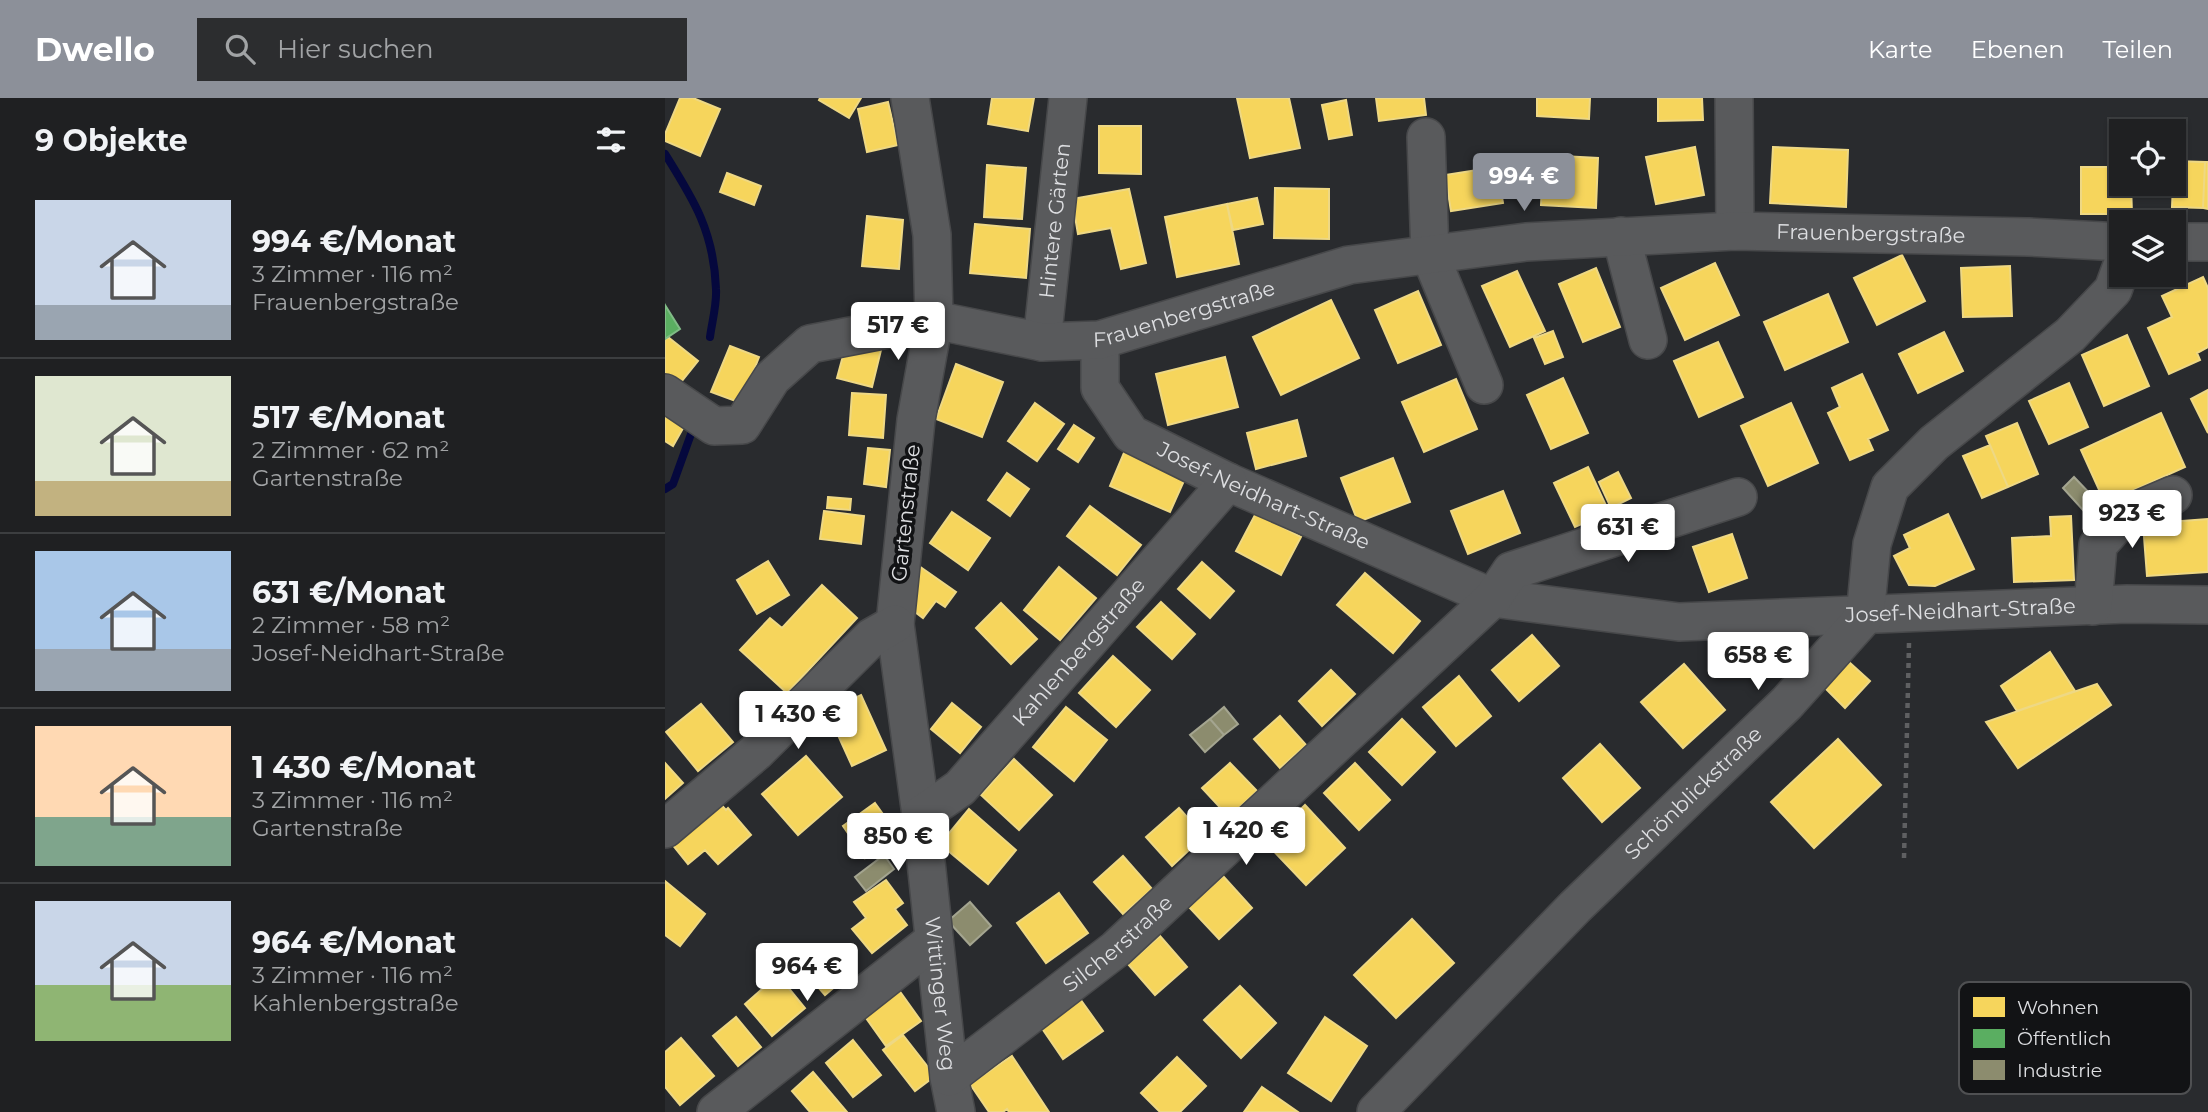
<!DOCTYPE html>
<html lang="de">
<meta charset="utf-8">
<style>
:root{--surface:#1f2022;--page:#2c2d2f;--text:#f1f3f6;--muted:#a1a3a5;--line:#3c3e40;--accent:#8c9099}
body{margin:0;font-family:Montserrat,sans-serif;background:var(--page);color:var(--text);height:100vh;display:flex;flex-direction:column;font-size:26px;white-space:nowrap}
*{box-sizing:border-box;margin:0}
p{font-size:23px;color:var(--muted)}
.icon{flex:none;width:38px;height:38px;fill:none;stroke:currentColor;stroke-width:2;stroke-linecap:round;stroke-linejoin:round}
.map{position:relative;flex:1;overflow:hidden}
.drawer{display:flex;flex-direction:column;background:var(--surface);width:665px}
.drawer>*{flex:none}
.fabs{position:absolute;left:1444px;top:21px;display:grid;gap:14px}
.fabs a{display:grid;place-items:center;width:77px;height:77px;border-radius:0px;background:var(--surface);box-shadow:0 2px 5px #0004,0 0 0 2px var(--line);font-size:35px}
.price{position:absolute;translate:-50% -60px;padding:0 16px;border-radius:7px;background:#fff;color:#222;font-size:23px;line-height:46px;filter:drop-shadow(0 2px 4px #0008)}
.price::after{content:'';position:absolute;left:50%;top:42px;width:21px;height:16px;margin-left:-10px;background:inherit;clip-path:polygon(0 0,100% 0,50% 100%)}
.price.on{background:var(--accent);color:#fff}
ul{padding:0;list-style:none}
li{display:flex;align-items:center;gap:21px;height:175px;padding:0 35px}
li+li{border-top:2px solid var(--line)}
li span{display:grid;place-items:center;flex:none;width:196px;height:140px;border-radius:0px;color:#555}
li>.icon{margin-inline-start:auto}
span .icon{width:84px;height:84px;fill:#fffc;stroke-width:1}
li b{font-size:30px}
h2{display:flex;justify-content:space-between;align-items:center;height:84px;padding:0 35px;font-size:30px}
header{display:flex;align-items:center;gap:42px;box-sizing:border-box;height:98px;padding:0 35px;background:var(--accent);color:#fff}
header strong{font-size:33px}
nav{display:flex;gap:38px;margin-inline-start:auto;font-size:24px}
.search{width:490px;height:63px;background:var(--page);display:flex;align-items:center;gap:18px;box-sizing:border-box;padding:0 24px;border-radius:0px;color:var(--muted);font-size:26px}
main{display:flex;flex:1;min-height:0}
.map>svg:first-child{display:block}
</style>
<header>
<strong>Dwello</strong>
<div class="search"><svg class="icon" aria-label="search" viewBox="0 0 24 24"><circle cx="10" cy="10" r="6"/><path d="M15 15l6 6"/></svg>Hier suchen</div>
<nav><a>Karte</a><a>Ebenen</a><a>Teilen</a></nav>
</header>
<main>
<section class="drawer">
<h2>9 Objekte<svg class="icon" aria-label="filters" viewBox="0 0 24 24"><path d="M4 7h16M4 17h16"/><circle cx="9" cy="7" r="2"/><circle cx="15" cy="17" r="2"/></svg></h2>
<ul>
<li><span style="background:linear-gradient(#c9d6e8 75%,#9aa5b1 0)"><svg class="icon" aria-label="home" viewBox="0 0 24 24"><path d="M3 11l9-7 9 7M6 9v11h12V9"/></svg></span><div><b>994 €/Monat</b><p>3 Zimmer · 116 m²</p><p>Frauenbergstraße</p></div></li>
<li><span style="background:linear-gradient(#dfe7d0 75%,#c2b280 0)"><svg class="icon" aria-label="home" viewBox="0 0 24 24"><path d="M3 11l9-7 9 7M6 9v11h12V9"/></svg></span><div><b>517 €/Monat</b><p>2 Zimmer · 62 m²</p><p>Gartenstraße</p></div></li>
<li><span style="background:linear-gradient(#a9c7e8 70%,#9aa5b1 0)"><svg class="icon" aria-label="home" viewBox="0 0 24 24"><path d="M3 11l9-7 9 7M6 9v11h12V9"/></svg></span><div><b>631 €/Monat</b><p>2 Zimmer · 58 m²</p><p>Josef-Neidhart-Straße</p></div></li>
<li><span style="background:linear-gradient(#ffd9b3 65%,#7fa58c 0)"><svg class="icon" aria-label="home" viewBox="0 0 24 24"><path d="M3 11l9-7 9 7M6 9v11h12V9"/></svg></span><div><b>1 430 €/Monat</b><p>3 Zimmer · 116 m²</p><p>Gartenstraße</p></div></li>
<li><span style="background:linear-gradient(#c9d6e8 60%,#8fb573 0)"><svg class="icon" aria-label="home" viewBox="0 0 24 24"><path d="M3 11l9-7 9 7M6 9v11h12V9"/></svg></span><div><b>964 €/Monat</b><p>3 Zimmer · 116 m²</p><p>Kahlenbergstraße</p></div></li>
</ul>
</section>
<div class="map">
<svg width="1543" height="1014" viewBox="0 0 1543 1014">
<rect width="100%" height="100%" fill="#292b2e"/>
<!-- homes -->
<path fill="#f6d55c" stroke="#eed884" stroke-width="2" d="M15,0H28L55,11L35,58L0,43V36Z
M155,0H196L184,20L154,2Z
M327,0H369L363,33L323,26Z
M572,0H624L635,50L585,60Z
M711,0H759L761,17L714,23Z
M872,0H925L924,21L872,18Z
M993,0H1037L1038,22L993,23Z
M681,2L687,37L664,41L657,7Z
M223,4L233,47L202,54L193,11Z
M434,28H476V76L434,75Z
M1030,49L1039,97L991,106L981,59Z
M1108,49L1183,52L1181,109L1105,105Z
M878,57L933,60L931,110L876,107Z
M1509,63L1540,64L1538,110L1507,109Z
M1540,64H1543V111L1538,110Z
M322,67L361,70L357,121L319,119Z
M832,69L838,105L786,113L780,77Z
M1416,69H1456V86H1466L1467,116H1416Z
M62,75L96,88L89,107L55,94Z
M610,90L664,91V141L609,140Z
M464,91L481,165L456,171L446,130L413,136L407,101Z
M592,100L598,126L568,132L562,106Z
M562,106L574,166L512,179L500,119Z
M202,118L238,122L234,171L197,168Z
M310,126L365,131L361,180L305,175Z
M1237,157L1260,203L1212,227L1189,180Z
M1050,165L1074,217L1020,242L996,190Z
M1345,168L1347,218L1298,219L1296,170Z
M931,170L955,229L918,244L894,186Z
M852,173L880,233L845,249L817,188Z
M1538,179L1543,190V249L1532,255L1535,262L1504,276L1483,230L1507,219L1497,198Z
M753,193L776,247L733,265L710,212Z
M1163,196L1183,244L1120,272L1099,224Z
M666,202L694,260L616,297L588,239Z
M888,233L898,259L880,266L869,240Z
M1279,234L1298,273L1253,295L1234,256Z
M1462,237L1484,288L1439,308L1417,257Z
M3,239L33,263L12,289L0,280V241Z
M182,243L216,252L207,289L172,280Z
M1053,244L1078,299L1034,319L1009,263Z
M65,248L94,259L76,305L46,294Z
M560,259L573,309L503,327L491,276Z
M291,266L338,284L317,339L271,321Z
M1197,276L1223,332L1203,341L1208,352L1185,362L1163,315L1175,309L1167,290Z
M898,280L923,335L886,351L862,297Z
M791,281L812,331L759,354L737,304Z
M1404,285L1423,329L1384,346L1364,303Z
M1543,292V335L1526,301Z
M187,295L221,297L218,340L184,337Z
M370,305L399,326L372,363L343,343Z
M1126,305L1153,365L1103,388L1076,328Z
M0,310L22,323L8,348L0,343Z
M1496,315L1520,369L1440,405L1416,352Z
M632,322L641,358L591,371L582,335Z
M1352,325L1373,376L1343,389L1321,338Z
M409,327L429,340L413,364L393,351Z
M1325,347L1343,389L1317,400L1298,358Z
M203,350L225,352L221,389L199,386Z
M461,350L522,376L505,414L445,388Z
M728,360L745,404L693,424L676,380Z
M923,369L944,414L910,429L889,385Z
M953,374L966,400L946,410L934,384Z
M342,375L364,391L345,418L323,402Z
M838,393L855,435L803,456L786,413Z
M163,399L186,401L185,412L162,410Z
M425,408L476,447L452,477L402,438Z
M159,413L199,418L196,446L155,441Z
M287,414L325,440L303,472L265,445Z
M591,415L636,439L616,477L571,453Z
M1283,416L1309,471L1270,488L1244,487L1229,458L1245,450L1239,437Z
M1406,418L1409,482L1349,484L1347,440L1386,438L1385,419Z
M1543,421V474L1482,478L1478,426Z
M1067,436L1082,480L1044,494L1028,449Z
M103,463L124,497L92,516L72,482Z
M537,464L569,493L545,520L513,491Z
M254,468L291,494L280,509L271,503L258,520L238,505Z
M394,469L431,500L395,542L359,512Z
M700,475L755,523L728,555L672,507Z
M157,487L192,520L122,595L75,552L105,520L117,530Z
M496,504L530,536L507,561L472,529Z
M336,505L372,541L346,566L311,530Z
M867,537L894,568L854,603L827,572Z
M1385,554L1410,593L1352,613L1336,588Z
M448,558L485,592L451,629L414,595Z
M1184,564L1205,583L1180,610L1160,590Z
M1019,566L1060,612L1018,650L976,604Z
M666,572L690,596L657,628L634,603Z
M794,578L826,618L791,648L758,609Z
M1432,586L1446,607L1353,670L1321,624Z
M196,597L221,652L187,668L162,613Z
M287,605L316,629L295,655L266,631Z
M36,606L68,644L33,673L1,634Z
M401,609L442,642L409,683L368,649Z
M615,618L641,647L615,670L589,641Z
M737,621L770,654L737,687L704,654Z
M1173,641L1216,687L1149,750L1106,704Z
M935,646L975,690L937,724L898,680Z
M141,658L177,699L133,737L97,696Z
M349,661L387,697L354,732L316,697Z
M0,665L18,685L0,701Z
M565,665L592,693L564,719L537,690Z
M690,665L725,702L694,732L659,695Z
M50,700L61,712L63,710L86,737L53,766L40,752L23,766L2,740Z
M210,705L233,737L200,760L178,728Z
M640,707L680,750L641,787L601,745Z
M514,710L539,738L507,768L481,739Z
M304,711L351,752L323,786L275,746Z
M458,758L487,791L458,816L429,784Z
M558,778L587,810L554,841L524,809Z
M221,782L238,805L230,811L242,827L207,855L187,831L201,820L189,804Z
M0,783L40,816L15,848L0,837Z
M394,795L423,835L381,865L352,825Z
M747,821L789,865L731,920L689,877Z
M495,838L522,869L490,897L463,866Z
M169,852L187,874L160,897L141,875Z
M113,877L140,910L107,938L80,906Z
M231,888L256,923L221,948L196,913Z
M575,888L611,925L576,960L539,922Z
M413,898L438,933L398,961L374,926Z
M71,919L96,949L73,968L48,938Z
M660,919L702,948L666,1003L623,975Z
M238,937L270,978L250,993L218,952Z
M16,940L49,978L15,1007L0,989V954Z
M188,942L216,977L188,999L161,965Z
M347,958L384,1014H344L342,1011L338,1014H324L305,986Z
M512,959L541,988L515,1014H495L476,995Z
M148,974L182,1014H145L127,993Z
M597,989L633,1014H579Z"/>
<!-- public -->
<path fill="#5aae61" stroke="#81bc87" stroke-width="2" d="M0,207L15,231L0,241Z"/>
<!-- industry -->
<path fill="#8c8c6e" stroke="#a4a590" stroke-width="2" d="M1409,379L1430,401L1418,412L1398,390Z
M559,609L573,626L559,637L545,621Z
M545,621L559,637L540,654L525,637Z
M219,757L229,771L201,793L190,779Z
M305,804L326,828L305,847L283,823Z"/>
<g fill="none" stroke-linecap="round" stroke-linejoin="round">
<!-- stream -->
<path stroke="#05083d" stroke-width="8" d="M0,56C29,102 49,134 51,191C52,206 47,224 45,239
M0,391L8,386L30,325"/>
<defs>
<g id="minor">
<path id="s1" d="M245,0L267,137L269,222L251,322L230,526L256,717L284,979L291,1014"/>
<path d="M1069,0L1070,133"/>
<path d="M761,39L765,157L819,287"/>
<path d="M956,138L983,242"/>
<path d="M1508,144H1543"/>
<path id="s2" d="M435,242V290L466,336L563,384L828,500L1014,524L1462,506L1543,507"/>
<path id="s3" d="M377,244L403,0"/>
<path id="s4" d="M0,295L49,328L77,327L107,280L145,246L269,222L377,244L435,242L684,167L861,144L1070,133L1363,139L1456,144"/>
<path d="M1428,508L1433,447L1459,418L1508,397"/>
<path id="s5" d="M256,717L295,690L563,384"/>
<path d="M0,731L91,654L207,539L230,526"/>
<path id="s6" d="M284,979L451,851L828,500L846,473L1073,399"/>
<path d="M51,1014L269,842"/>
<path id="s7" d="M711,1014L910,809L1122,605L1200,518L1207,446L1225,389L1269,345L1405,237L1448,192L1456,170"/>
</g>
</defs>
<!-- minor casing -->
<use href="#minor" stroke="#47484a" stroke-width="40"/>
<!-- path -->
<path stroke="#5f6062" stroke-width="4.5" stroke-dasharray="5 5" stroke-linecap="butt" d="M1239,760L1244,545"/>
<!-- minor -->
<use href="#minor" stroke="#595a5c" stroke-width="37"/>
</g>
<g text-anchor="middle" stroke-width="7" stroke-linejoin="round" paint-order="stroke">
<!-- street labels -->
<g font-size="21" fill="#dddee1" stroke="#121315">
<text dy="7" stroke="none"><textPath href="#s3" startOffset="122">Hintere Gärten</textPath></text>
<text dy="7" stroke="none"><textPath href="#s4" startOffset="1272">Frauenbergstraße</textPath></text>
<text dy="7" stroke="none"><textPath href="#s4" startOffset="576">Frauenbergstraße</textPath></text>
<text dy="7" stroke="none"><textPath href="#s2" startOffset="250">Josef-Neidhart-Straße</textPath></text>
<text transform="translate(241 415) rotate(-84)" y="7">Gartenstraße</text>
<text dy="7" stroke="none"><textPath href="#s2" startOffset="970">Josef-Neidhart-Straße</textPath></text>
<text dy="7" stroke="none"><textPath href="#s5" startOffset="228">Kahlenbergstraße</textPath></text>
<text dy="7" stroke="none"><textPath href="#s7" startOffset="450">Schönblickstraße</textPath></text>
<text dy="7" stroke="none"><textPath href="#s6" startOffset="215">Silcherstraße</textPath></text>
<text dy="7" stroke="none"><textPath href="#s1" startOffset="903">Wittinger Weg</textPath></text>
</g>
</g>
<!-- legend -->
<rect x="1294" y="884" width="232" height="112" rx="10" fill="#121315" stroke="#4f5052" stroke-width="2"/>
<rect x="1308" y="899" width="32" height="20" fill="#f6d55c"/>
<rect x="1308" y="931" width="32" height="19" fill="#5aae61"/>
<rect x="1308" y="962" width="32" height="20" fill="#8c8c6e"/>
<g font-size="19" fill="#dddee1">
<text x="1352" y="916">Wohnen</text>
<text x="1352" y="947">Öffentlich</text>
<text x="1352" y="979">Industrie</text>
</g>
</svg>
<div class="fabs">
<a><svg class="icon" aria-label="locate" viewBox="0 0 24 24"><circle cx="12" cy="12" r="6"/><path d="M12 2v4M12 18v4M2 12h4M18 12h4"/></svg></a>
<a><svg class="icon" aria-label="layers" viewBox="0 0 24 24"><path d="M12 4l9 5-9 5-9-5zM3 14l9 5 9-5"/></svg></a>
</div>
<b class="price on" style="left:859px;top:115px">994 €</b>
<b class="price" style="left:233px;top:264px">517 €</b>
<b class="price" style="left:1467px;top:452px">923 €</b>
<b class="price" style="left:963px;top:466px">631 €</b>
<b class="price" style="left:1093px;top:594px">658 €</b>
<b class="price" style="left:133px;top:653px">1 430 €</b>
<b class="price" style="left:581px;top:769px">1 420 €</b>
<b class="price" style="left:233px;top:775px">850 €</b>
<b class="price" style="left:142px;top:905px">964 €</b>
</div>
</main>
